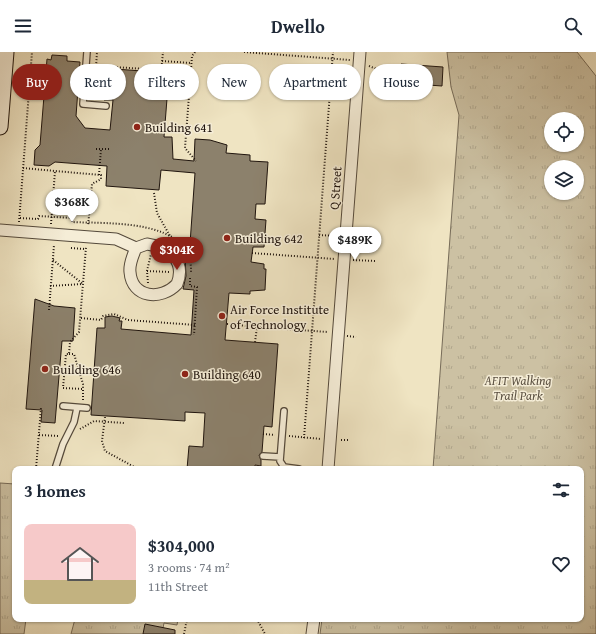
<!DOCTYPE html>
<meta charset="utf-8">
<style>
:root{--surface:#fff;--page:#f6f6f7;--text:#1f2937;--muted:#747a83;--accent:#8f2418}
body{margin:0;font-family:"Gentium Book Plus",serif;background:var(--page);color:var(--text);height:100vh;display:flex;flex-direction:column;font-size:15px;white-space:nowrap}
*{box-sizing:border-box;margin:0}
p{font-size:13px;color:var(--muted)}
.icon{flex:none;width:22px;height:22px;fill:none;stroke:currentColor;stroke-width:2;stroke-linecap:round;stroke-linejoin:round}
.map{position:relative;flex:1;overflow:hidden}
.details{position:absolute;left:12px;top:414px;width:572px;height:156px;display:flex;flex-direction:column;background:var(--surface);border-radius:8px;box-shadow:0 1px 3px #0004}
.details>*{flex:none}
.banner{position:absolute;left:12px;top:12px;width:572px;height:36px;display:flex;gap:8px}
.buttons{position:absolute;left:544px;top:60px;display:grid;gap:8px}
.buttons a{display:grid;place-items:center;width:40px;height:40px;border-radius:50%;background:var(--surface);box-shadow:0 1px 3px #0004;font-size:20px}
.price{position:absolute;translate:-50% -34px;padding:0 9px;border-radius:14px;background:#fff;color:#222;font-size:13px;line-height:26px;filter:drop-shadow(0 1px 2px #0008)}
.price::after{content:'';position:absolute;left:50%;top:24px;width:12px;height:9px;margin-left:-6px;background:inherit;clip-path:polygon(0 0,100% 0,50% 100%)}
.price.current{background:var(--accent);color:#fff}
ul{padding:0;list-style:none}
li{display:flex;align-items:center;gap:12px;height:100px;padding:0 12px}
li span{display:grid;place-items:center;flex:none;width:112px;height:80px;border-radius:8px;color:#555}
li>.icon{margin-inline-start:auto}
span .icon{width:48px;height:48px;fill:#fffc;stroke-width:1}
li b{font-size:17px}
h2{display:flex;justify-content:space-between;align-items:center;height:48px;padding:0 12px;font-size:17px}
.tag{padding:0 14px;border-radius:18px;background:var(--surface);box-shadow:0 1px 3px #0004;font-size:14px;line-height:36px}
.tag.current{background:var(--accent);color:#fff}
header{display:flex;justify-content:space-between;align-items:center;height:52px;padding:0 12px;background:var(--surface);font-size:18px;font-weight:700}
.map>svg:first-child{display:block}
</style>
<header><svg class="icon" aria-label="menu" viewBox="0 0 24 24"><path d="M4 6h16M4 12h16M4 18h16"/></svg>Dwello<svg class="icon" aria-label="search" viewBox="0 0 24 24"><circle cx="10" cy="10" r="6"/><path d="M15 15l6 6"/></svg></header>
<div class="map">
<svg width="596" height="582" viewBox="0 0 596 582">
<defs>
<pattern id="park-tufts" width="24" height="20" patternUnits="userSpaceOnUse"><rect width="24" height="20" fill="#ccc1a3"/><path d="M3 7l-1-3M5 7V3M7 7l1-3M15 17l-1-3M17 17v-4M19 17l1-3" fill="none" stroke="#afa58b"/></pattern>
</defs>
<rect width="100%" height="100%" fill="#efe4c2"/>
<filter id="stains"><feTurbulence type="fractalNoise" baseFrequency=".005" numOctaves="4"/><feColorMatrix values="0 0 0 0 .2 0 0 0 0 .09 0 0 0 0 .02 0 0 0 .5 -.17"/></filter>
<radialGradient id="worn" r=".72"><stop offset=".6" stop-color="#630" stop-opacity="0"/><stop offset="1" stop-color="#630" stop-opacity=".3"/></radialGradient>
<!-- park -->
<path fill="url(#park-tufts)" stroke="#766b58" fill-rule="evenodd" d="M447,0H577L596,24V582H320L322,567H581V417H433L459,63L451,35ZM551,67H577V93H551ZM551,115H577V141H551Z
M0,431L15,432V567H26L24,582H0Z
M75,567H178L177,573L164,571L163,576L143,582H71Z"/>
<!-- building -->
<path fill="#8c816c" stroke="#20150e" d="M52,3L67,4V9L80,10L76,64L85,76L110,78L113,48H104L103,29H114L115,17L169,21L164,85H172L173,107L194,109L195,87L210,88L227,93L226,101L250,103V109L268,110L265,152H256L255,167L266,168L264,195H253L251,210L264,212V217H266L265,238L250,239V242L229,241L225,288L278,292L272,375L264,374L262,400L259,403L261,408V414L255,413V417H187L189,394L203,395L205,361L185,360V369L91,363L97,276H105V265L112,264L120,266L119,269H122L121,277L191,283L194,238L183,237L186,224L185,205L189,206L195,121L161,118L159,138L106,134L107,114L55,110L49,114L34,113L35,98L40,93L47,7L51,8Z
M401,12L443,15L442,34L400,31Z
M35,247L54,254L75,256L73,289H62L55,371L41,370L42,358L26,357Z
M145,572L175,578V582H143Z"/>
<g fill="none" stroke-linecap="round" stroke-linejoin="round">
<defs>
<path id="lane" d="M87,0L83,52L106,54
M63,354L87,356
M284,359L280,409L284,415L299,417
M263,404L280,405
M55,417L63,392L74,370L77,356"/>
<path id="street" d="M0,178L116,187L136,196
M147,192C169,195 186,209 177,232C161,249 132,246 130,220C129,212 133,203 136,196Z
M328,417L360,0
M312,582L314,567"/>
<path id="secondary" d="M0,75L6,0"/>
</defs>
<!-- lane casing -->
<use href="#lane" stroke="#54493b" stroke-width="8"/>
<!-- street casing -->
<use href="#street" stroke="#54493b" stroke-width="13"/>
<!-- secondary casing -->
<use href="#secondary" stroke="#20150e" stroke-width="17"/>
<!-- path -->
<path stroke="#20150e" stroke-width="2" stroke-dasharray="1 2" stroke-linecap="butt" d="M195,0L192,4L185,96L196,109
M244,0L350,8
M162,9L191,11
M369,14L387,21L399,22L393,34
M161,21L163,0
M96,23H105L114,15L161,18
M94,47L97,0
M96,97H109
M23,116L55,119
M99,123L101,97
M154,141L157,161L170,184
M20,166L38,167L39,164L72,166V170C108,172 193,166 191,220
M19,170L32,0
M51,172L55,119L101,123V127L92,132L88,174
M319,183L336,184
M71,196L85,197
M252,201L335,207
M53,208L83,232
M353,208L375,209
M147,219L170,220
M190,226V234L197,235L194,283
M148,231L147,219L151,202
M50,234L82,232
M49,258L54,193
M81,266L101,268L103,264L114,262L128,268L195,273
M227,272L257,275
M347,284L356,285
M255,290L257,275L328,280
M69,302H74L83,332V337
M83,348V337L63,336L66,302H69L70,290L79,280L86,195
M105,365L102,389L105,399L138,417
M80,377L94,369L124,371
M263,382L275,383
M39,383L59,384
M289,384L321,387
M304,386L333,0
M341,388H348
M36,417L41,356
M257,567L265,582
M184,582L187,567"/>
<!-- lane -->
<use href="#lane" stroke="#f5edd7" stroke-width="5.5"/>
<!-- street -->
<use href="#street" stroke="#f5edd7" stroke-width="11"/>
<!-- secondary -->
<use href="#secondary" stroke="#f5edd7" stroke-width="15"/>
</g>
<!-- markers -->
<g fill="#8f2418" stroke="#f5edd7" stroke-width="1.5">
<circle cx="137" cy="75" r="4"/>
<circle cx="227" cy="186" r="4"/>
<circle cx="222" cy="264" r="4"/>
<circle cx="45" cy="317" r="4"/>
<circle cx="185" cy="322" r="4"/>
</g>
<g text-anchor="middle" stroke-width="3" stroke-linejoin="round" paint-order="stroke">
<!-- poi labels -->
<g font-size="13" fill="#20150e" stroke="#f5edd7" text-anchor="start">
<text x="145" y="80">Building 641</text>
<text x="235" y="191">Building 642</text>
<text x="230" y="262">Air Force Institute<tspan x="230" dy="15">of Technology</tspan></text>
<text x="53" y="322">Building 646</text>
<text x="193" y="327">Building 640</text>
</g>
<!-- street labels -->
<g font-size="13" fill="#20150e" stroke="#f5edd7">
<text transform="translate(335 136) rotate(-86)" y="5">Q Street</text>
</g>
<!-- park labels -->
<g font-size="13" font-style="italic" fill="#5c5142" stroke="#f5edd7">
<text x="518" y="333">AFIT Walking<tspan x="518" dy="15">Trail Park</tspan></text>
</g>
</g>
<rect width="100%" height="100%" filter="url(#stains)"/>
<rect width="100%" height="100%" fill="url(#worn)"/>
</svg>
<div class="buttons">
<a><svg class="icon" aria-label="locate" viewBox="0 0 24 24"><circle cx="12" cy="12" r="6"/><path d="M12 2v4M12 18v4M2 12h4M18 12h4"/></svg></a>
<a><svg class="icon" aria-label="layers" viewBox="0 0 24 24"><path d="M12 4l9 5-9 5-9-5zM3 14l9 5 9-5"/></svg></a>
</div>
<b class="price" style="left:72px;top:171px">$368K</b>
<b class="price" style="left:355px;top:209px">$489K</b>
<b class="price current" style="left:177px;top:219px">$304K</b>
<div class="banner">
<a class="tag current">Buy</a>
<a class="tag">Rent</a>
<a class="tag">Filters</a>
<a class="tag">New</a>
<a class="tag">Apartment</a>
<a class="tag">House</a>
</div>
<section class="details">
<h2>3 homes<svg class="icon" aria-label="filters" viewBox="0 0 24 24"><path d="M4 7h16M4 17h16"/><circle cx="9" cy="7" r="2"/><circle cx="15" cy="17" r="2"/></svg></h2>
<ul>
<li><span style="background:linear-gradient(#f6c9c9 70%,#c2b280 0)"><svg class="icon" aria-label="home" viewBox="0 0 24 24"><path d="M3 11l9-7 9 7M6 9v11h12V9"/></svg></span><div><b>$304,000</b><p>3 rooms · 74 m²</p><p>11th Street</p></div><svg class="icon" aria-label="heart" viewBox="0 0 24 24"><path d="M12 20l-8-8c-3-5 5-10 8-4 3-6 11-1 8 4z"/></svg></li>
</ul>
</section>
</div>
